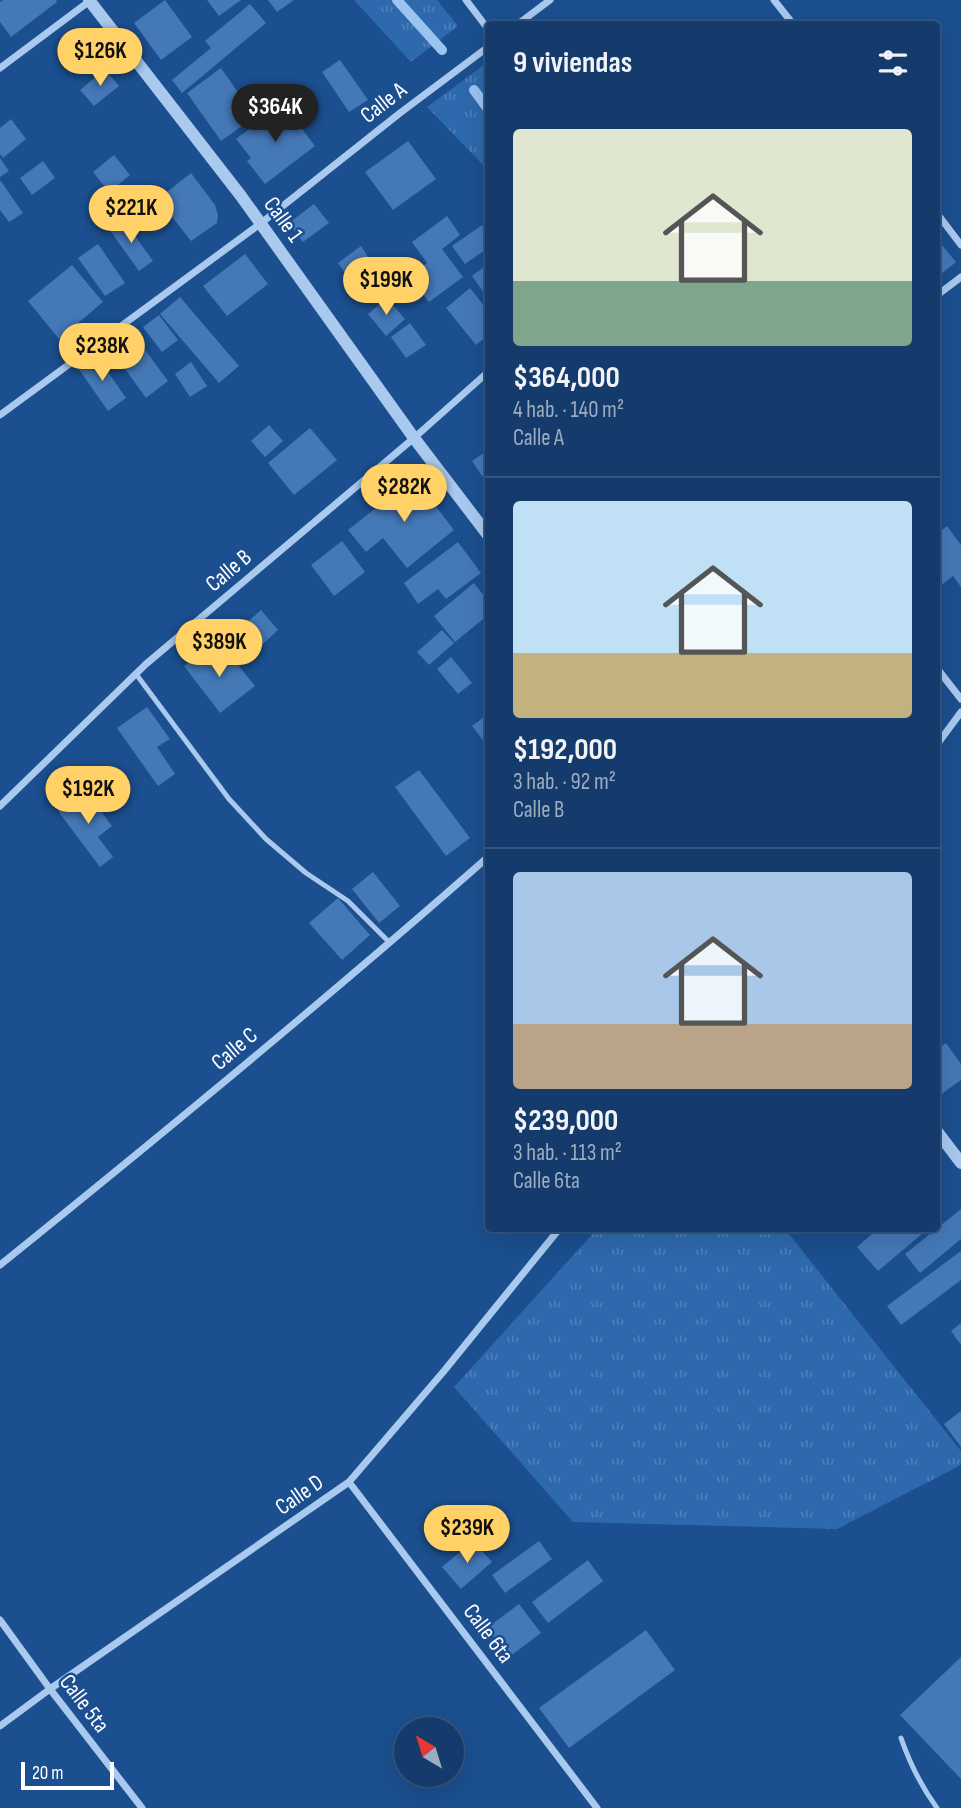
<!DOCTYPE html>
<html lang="es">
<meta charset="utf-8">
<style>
:root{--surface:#143b6b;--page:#1d4271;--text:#f1f3f6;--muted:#9dadc1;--line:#33557e;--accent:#ffd166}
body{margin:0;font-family:"Sofia Sans Condensed",sans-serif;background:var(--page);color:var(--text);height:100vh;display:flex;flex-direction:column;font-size:26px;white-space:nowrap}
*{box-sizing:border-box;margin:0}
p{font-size:23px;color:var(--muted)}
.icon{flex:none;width:38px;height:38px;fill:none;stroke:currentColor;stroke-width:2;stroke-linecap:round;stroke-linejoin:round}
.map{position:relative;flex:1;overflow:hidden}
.sheet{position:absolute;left:485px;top:21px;width:455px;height:1211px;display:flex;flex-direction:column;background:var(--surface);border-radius:7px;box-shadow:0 7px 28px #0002,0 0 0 2px var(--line)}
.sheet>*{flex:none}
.needle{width:46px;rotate:322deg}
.fabs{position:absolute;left:394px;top:1717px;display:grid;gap:14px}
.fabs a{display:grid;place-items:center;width:70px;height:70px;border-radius:50%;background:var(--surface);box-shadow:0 7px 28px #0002,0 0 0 2px var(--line);font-size:35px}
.scale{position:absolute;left:21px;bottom:18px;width:93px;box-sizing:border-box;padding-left:7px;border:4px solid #fff;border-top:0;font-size:19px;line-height:24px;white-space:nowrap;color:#fff;-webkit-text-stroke:5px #1b4f8f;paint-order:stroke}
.price{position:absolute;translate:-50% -60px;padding:0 16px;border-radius:24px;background:var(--accent);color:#111;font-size:23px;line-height:46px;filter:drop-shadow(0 2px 4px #0008)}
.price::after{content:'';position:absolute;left:50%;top:42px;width:21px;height:16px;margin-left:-10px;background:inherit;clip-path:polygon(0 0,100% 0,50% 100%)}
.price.active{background:#222;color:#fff}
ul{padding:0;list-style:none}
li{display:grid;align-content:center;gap:14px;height:371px;padding:0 28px}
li+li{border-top:2px solid var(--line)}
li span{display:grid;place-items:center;height:217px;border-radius:7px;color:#555}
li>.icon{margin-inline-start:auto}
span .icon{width:126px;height:126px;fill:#fffc;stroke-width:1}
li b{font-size:30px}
h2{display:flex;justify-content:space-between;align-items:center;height:84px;padding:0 28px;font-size:30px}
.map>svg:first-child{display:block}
</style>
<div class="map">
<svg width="961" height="1808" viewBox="0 0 961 1808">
<defs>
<pattern id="grass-tufts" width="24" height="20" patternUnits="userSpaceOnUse" patternTransform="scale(1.75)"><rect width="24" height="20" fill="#2e69ad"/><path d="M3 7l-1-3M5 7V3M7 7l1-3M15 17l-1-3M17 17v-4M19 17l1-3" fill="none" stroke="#4d80b9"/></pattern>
</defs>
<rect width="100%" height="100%" fill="#1b4f8f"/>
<!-- grass -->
<path fill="url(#grass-tufts)" d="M354,0H437L458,26L411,62Z
M488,62V170L427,107Z
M597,1229H785L961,1451V1465L837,1529L573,1522L454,1387Z"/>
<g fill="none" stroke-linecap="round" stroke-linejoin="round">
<!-- stream -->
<path stroke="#9cc4f0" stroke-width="10" d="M397,0L442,50
M474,90L488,109"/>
</g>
<!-- building -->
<path fill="#4478b7" d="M3,0H56L57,2L11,37L0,22V2Z
M165,0L192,37L161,60L134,23Z
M207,0H241L219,16Z
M268,0H294L277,12Z
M250,4L266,23L182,93L172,80L211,48L205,41Z
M340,60L368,100L349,112L322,72Z
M221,68L242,98L250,92L263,111L221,141L187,93Z
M105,69L119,86L94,106L80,90Z
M283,104L315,146L265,184L247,161L251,158L236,139Z
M11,119L26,139L3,158L0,154V128Z
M408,141L436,179L393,210L365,172Z
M114,155L130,175L109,192L93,172Z
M0,158L9,171L0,177Z
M43,161L55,178L32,195L20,178Z
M191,173L215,205L218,215L217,223L191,241L158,199Z
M0,180L23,213L9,222L0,210Z
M314,204L329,223L303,242L289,223Z
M447,216L460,235L442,249L463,277L429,302L409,276L427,263L412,242Z
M123,219L153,261L139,271L109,229Z
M482,225L488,233V248L465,264L452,246Z
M936,238L956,262L936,278Z
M98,244L125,283L105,296L78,258Z
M361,246L375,267L352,283L338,263Z
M245,254L268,284L227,316L203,286Z
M488,264V299L472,276Z
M72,265L103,302L59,339L28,301Z
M470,288L488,311V335L476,345L446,308Z
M180,297L239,366L219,383L160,314Z
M387,298L405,319L386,336L368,314Z
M159,315L178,340L162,352L143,327Z
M410,323L426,345L406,358L391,337Z
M140,343L168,381L146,398L118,359Z
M96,355L126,398L108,411L78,368Z
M191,362L207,386L190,397L175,374Z
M269,425L283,441L265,457L251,441Z
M310,428L337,460L294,495L268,463Z
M488,450V485L472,461Z
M414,478L454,530L407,568L383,538L366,552L348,530Z
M947,526L961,545V587L953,576L936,589V535Z
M342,541L365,572L334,596L311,565Z
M458,542L481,573L446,599L438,589L418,604L404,583Z
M474,583L488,601V615L455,642L434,616Z
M261,610L278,630L263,644L245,624Z
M442,630L454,643L429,665L417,652Z
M212,646L227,665L234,660L255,686L220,713L184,666Z
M451,657L472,683L458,694L437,669Z
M147,707L170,739L157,747L175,774L158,786L117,728Z
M488,714V747L472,726Z
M419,770L470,838L446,856L395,787Z
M86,791L112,826L98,837L113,857L100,867L58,811Z
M373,872L400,906L379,923L352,889Z
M338,898L370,935L342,960L309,923Z
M946,1043L961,1064V1080L940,1095L936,1090V1050Z
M961,1209V1239L920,1273L905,1254Z
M879,1228H917L922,1234L878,1271L857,1247Z
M961,1251V1280L901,1325L887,1306Z
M961,1323V1345L951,1331Z
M961,1411V1447L944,1424Z
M473,1541L492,1562L461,1589L442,1567Z
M539,1541L552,1559L505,1593L492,1575Z
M588,1560L603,1581L548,1623L532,1602Z
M519,1604L541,1633L509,1657L487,1628Z
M646,1630L675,1670L569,1748L539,1708Z
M961,1657V1779L900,1715Z"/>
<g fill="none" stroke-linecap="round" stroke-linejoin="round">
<!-- service -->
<path stroke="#a9c9ee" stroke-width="5" d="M136,674L229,799L266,839L306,873L348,901L390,943
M901,1738C910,1764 921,1786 937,1808"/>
<!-- minor -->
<path stroke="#a9c9ee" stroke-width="7" d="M466,0L488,29
M774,0L793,24
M518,24L550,0
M0,68L91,0
M936,212L961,245
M936,296L961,277
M0,415L260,224L400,113L488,47
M936,667L961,699
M936,746L961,712
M0,806L146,664L414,438L488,372
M0,1265C165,1132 329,997 488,857
M349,1482L597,1808
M0,1620L50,1689L142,1808
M0,1726L50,1689L349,1482L444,1371L560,1228"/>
<!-- tertiary -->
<path stroke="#a9c9ee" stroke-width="12" d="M89,0L241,196L414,438L488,535
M936,1130L961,1163"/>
</g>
<g text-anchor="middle" stroke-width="5" stroke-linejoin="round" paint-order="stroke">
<!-- street labels -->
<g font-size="23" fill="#fff" stroke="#1b4f8f">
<text transform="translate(383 102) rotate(-38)" y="8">Calle A</text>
<text transform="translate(284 219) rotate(54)" y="8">Calle 1</text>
<text transform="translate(228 570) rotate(-40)" y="8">Calle B</text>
<text transform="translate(234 1048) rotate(-40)" y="8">Calle C</text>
<text transform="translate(299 1494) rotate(-35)" y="8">Calle D</text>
<text transform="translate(489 1633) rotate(53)" y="8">Calle 6ta</text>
<text transform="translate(85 1703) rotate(53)" y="8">Calle 5ta</text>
</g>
</g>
</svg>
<div class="fabs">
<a><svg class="needle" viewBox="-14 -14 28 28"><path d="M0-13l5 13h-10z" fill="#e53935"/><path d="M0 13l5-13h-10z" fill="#9dadc1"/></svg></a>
</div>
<div class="scale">20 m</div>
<b class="price" style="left:100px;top:88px">$126K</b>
<b class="price active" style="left:275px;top:144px">$364K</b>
<b class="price" style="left:131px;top:245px">$221K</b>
<b class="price" style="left:386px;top:317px">$199K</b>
<b class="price" style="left:102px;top:383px">$238K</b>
<b class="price" style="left:404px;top:524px">$282K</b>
<b class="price" style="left:219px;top:679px">$389K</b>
<b class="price" style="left:88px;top:826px">$192K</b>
<b class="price" style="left:467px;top:1565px">$239K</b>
<section class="sheet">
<h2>9 viviendas<svg class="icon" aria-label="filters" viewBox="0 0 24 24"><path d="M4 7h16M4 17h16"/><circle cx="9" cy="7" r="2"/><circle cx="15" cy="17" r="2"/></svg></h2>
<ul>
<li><span style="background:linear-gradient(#dfe7d0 70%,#7fa58c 0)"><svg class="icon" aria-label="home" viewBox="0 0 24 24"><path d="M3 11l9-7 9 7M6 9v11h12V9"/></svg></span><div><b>$364,000</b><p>4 hab. · 140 m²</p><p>Calle A</p></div></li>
<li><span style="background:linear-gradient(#bfe0f5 70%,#c2b280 0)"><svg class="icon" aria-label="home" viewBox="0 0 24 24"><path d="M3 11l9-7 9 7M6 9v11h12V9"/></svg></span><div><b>$192,000</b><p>3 hab. · 92 m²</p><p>Calle B</p></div></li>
<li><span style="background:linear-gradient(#a9c7e8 70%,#b9a48a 0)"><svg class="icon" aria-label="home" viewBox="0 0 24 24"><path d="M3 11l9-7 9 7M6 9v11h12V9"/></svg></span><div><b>$239,000</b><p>3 hab. · 113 m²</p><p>Calle 6ta</p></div></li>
</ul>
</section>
</div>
